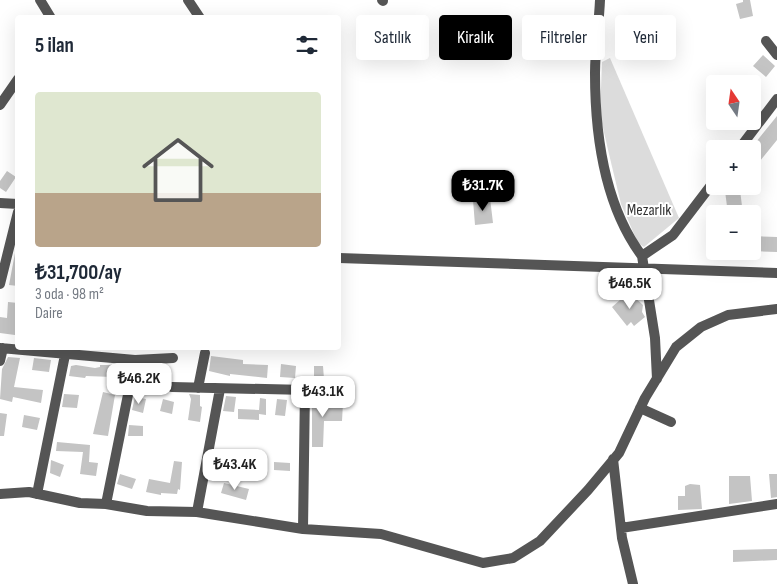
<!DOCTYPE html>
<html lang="tr">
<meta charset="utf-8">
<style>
:root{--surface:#fff;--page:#f2f2f3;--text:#1f2937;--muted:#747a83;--line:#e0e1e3;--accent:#000}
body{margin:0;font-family:"Sofia Sans Condensed",sans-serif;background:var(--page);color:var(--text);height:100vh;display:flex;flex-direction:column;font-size:19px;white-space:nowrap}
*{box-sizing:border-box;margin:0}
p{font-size:16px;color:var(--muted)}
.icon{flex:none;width:28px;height:28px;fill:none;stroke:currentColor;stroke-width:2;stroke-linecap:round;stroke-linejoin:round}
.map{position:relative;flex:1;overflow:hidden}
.details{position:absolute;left:15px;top:15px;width:326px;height:335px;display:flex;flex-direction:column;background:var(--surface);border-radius:5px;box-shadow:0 5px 20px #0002}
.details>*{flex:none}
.guide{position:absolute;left:356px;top:15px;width:345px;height:45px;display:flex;gap:10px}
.needle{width:32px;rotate:347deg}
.controls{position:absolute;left:706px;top:75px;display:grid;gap:10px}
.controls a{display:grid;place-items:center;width:55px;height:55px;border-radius:5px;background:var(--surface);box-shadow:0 5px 20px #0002;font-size:25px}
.price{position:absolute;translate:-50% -42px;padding:0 11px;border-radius:10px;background:#fff;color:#222;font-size:16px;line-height:32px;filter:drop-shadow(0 1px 2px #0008)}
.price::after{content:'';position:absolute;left:50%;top:30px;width:15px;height:11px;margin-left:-8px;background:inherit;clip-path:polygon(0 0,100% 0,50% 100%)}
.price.active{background:var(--accent);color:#fff}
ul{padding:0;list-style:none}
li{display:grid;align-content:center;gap:10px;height:265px;padding:0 20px}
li+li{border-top:1px solid var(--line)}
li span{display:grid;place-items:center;height:155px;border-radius:5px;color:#555}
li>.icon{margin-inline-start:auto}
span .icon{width:90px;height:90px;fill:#fffc;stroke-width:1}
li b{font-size:21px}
h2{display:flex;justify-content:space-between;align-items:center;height:60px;padding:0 20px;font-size:21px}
.chip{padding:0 18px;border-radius:5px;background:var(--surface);box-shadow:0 5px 20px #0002;font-size:18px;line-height:45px}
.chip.active{background:var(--accent);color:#fff}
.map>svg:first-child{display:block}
</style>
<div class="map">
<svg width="777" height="584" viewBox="0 0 777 584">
<rect width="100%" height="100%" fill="#fff"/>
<!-- green -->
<path fill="#dcdcdc" d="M610,58L679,218L644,247L638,243L621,204L609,154L600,115L602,62Z"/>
<!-- building -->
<path fill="#c4c4c4" d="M743,0H750L753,16L740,19L736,4L743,2Z
M763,55L775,66L766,77L753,66Z
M777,116V140L752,171V147Z
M7,171L16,177L6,192L0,188V181Z
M740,190L743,214H728L725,191Z
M490,198L493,223L475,225L473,200Z
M752,236L777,237V252L752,251Z
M15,253H18V286L9,285Z
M629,292L643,305L642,312L645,317L634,326L631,322L627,326L612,307Z
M8,302L18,303L15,335L0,333V317L7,318Z
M211,356L243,360V364L268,365L267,378L230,374V376L209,371Z
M8,357L20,358L14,387L43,390L41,403L13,397L12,402L0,399L2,369Z
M34,358L51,360L49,372L32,370Z
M281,364L296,366L295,378L280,377Z
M76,365L95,368L100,367V365H113V377L86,376L85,378L69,376L71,366Z
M314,366H323L324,379L314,380Z
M140,369L157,370V385L141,384V379H139Z
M103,392L115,395L108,436L93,434Z
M64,394L79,395L77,408L62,407Z
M189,394L200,395V406L202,407L200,422L188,420L191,399Z
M226,396L236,397L234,412L223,411Z
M135,397L146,399L143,413L132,410Z
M312,397H324L325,403H343L342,421H324L323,447H312Z
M260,398L266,399V415L259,414V420L238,419V409L259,410Z
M163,399L174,402L172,414L160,411Z
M277,399L287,400L285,416L275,415Z
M0,413L7,414L4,436H0Z
M24,415L40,418L37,430L22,427Z
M129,425L143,426V436H128Z
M57,442L90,445L89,462L98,463L96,476L80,474L83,452L56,451Z
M51,460L64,465L60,477L50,473Z
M174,461L182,462L180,490L178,489L177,494L161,493V495L146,492L149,479L170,483Z
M274,462L290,463V471L274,470Z
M120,474L136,479L132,489L117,484Z
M769,474H777V497L771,498Z
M729,476H750L752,501L729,504Z
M224,483L249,489L246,500L221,493Z
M690,484L700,485L702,509L678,510V496H685V486Z
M777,549V560L733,562V550Z"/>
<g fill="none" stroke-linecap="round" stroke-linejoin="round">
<!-- minor -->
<path stroke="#555" stroke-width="10" d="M40,0L51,18
M188,0L200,18
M382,0L383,1
M600,0C599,24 595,49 595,73C595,135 604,205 642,256
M766,41L777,55
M0,105L18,79
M739,149L777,99
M0,203L18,204
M339,258L777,273
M0,284L18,212
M0,348L135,360L173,358
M0,361L3,348
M657,379L655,338L642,256L673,235L715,180
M172,387L350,391
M198,388L205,353
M640,408L671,422
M613,459L622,538L633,584
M0,494L29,492L80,503L106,504L147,511L197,512L303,529L381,534L483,563L513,558L540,541L588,490L619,453L645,398L676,347L701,327L728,315L777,309
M37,494L65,355
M106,504L135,360
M197,512L220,389
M621,528L777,504
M303,529L305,389"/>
</g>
<g text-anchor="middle" stroke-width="4" stroke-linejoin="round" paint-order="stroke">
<!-- park labels -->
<g font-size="16" fill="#333" stroke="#fff">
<text x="649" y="215">Mezarlık</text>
</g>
</g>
</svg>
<div class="controls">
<a><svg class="needle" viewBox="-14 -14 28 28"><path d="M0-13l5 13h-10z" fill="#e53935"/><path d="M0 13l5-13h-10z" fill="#747a83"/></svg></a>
<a>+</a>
<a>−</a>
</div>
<b class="price active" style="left:483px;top:212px">₺31.7K</b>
<b class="price" style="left:630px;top:310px">₺46.5K</b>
<b class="price" style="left:139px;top:405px">₺46.2K</b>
<b class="price" style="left:323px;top:418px">₺43.1K</b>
<b class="price" style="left:235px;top:491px">₺43.4K</b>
<div class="guide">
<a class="chip">Satılık</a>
<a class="chip active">Kiralık</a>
<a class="chip">Filtreler</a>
<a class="chip">Yeni</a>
</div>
<section class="details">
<h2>5 ilan<svg class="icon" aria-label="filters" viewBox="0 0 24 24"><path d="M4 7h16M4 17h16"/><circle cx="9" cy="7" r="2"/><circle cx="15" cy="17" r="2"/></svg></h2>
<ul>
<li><span style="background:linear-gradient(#dfe7d0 65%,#b9a48a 0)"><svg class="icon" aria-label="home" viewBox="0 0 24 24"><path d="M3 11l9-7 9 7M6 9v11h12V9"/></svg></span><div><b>₺31,700/ay</b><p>3 oda · 98 m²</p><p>Daire</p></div></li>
</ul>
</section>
</div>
